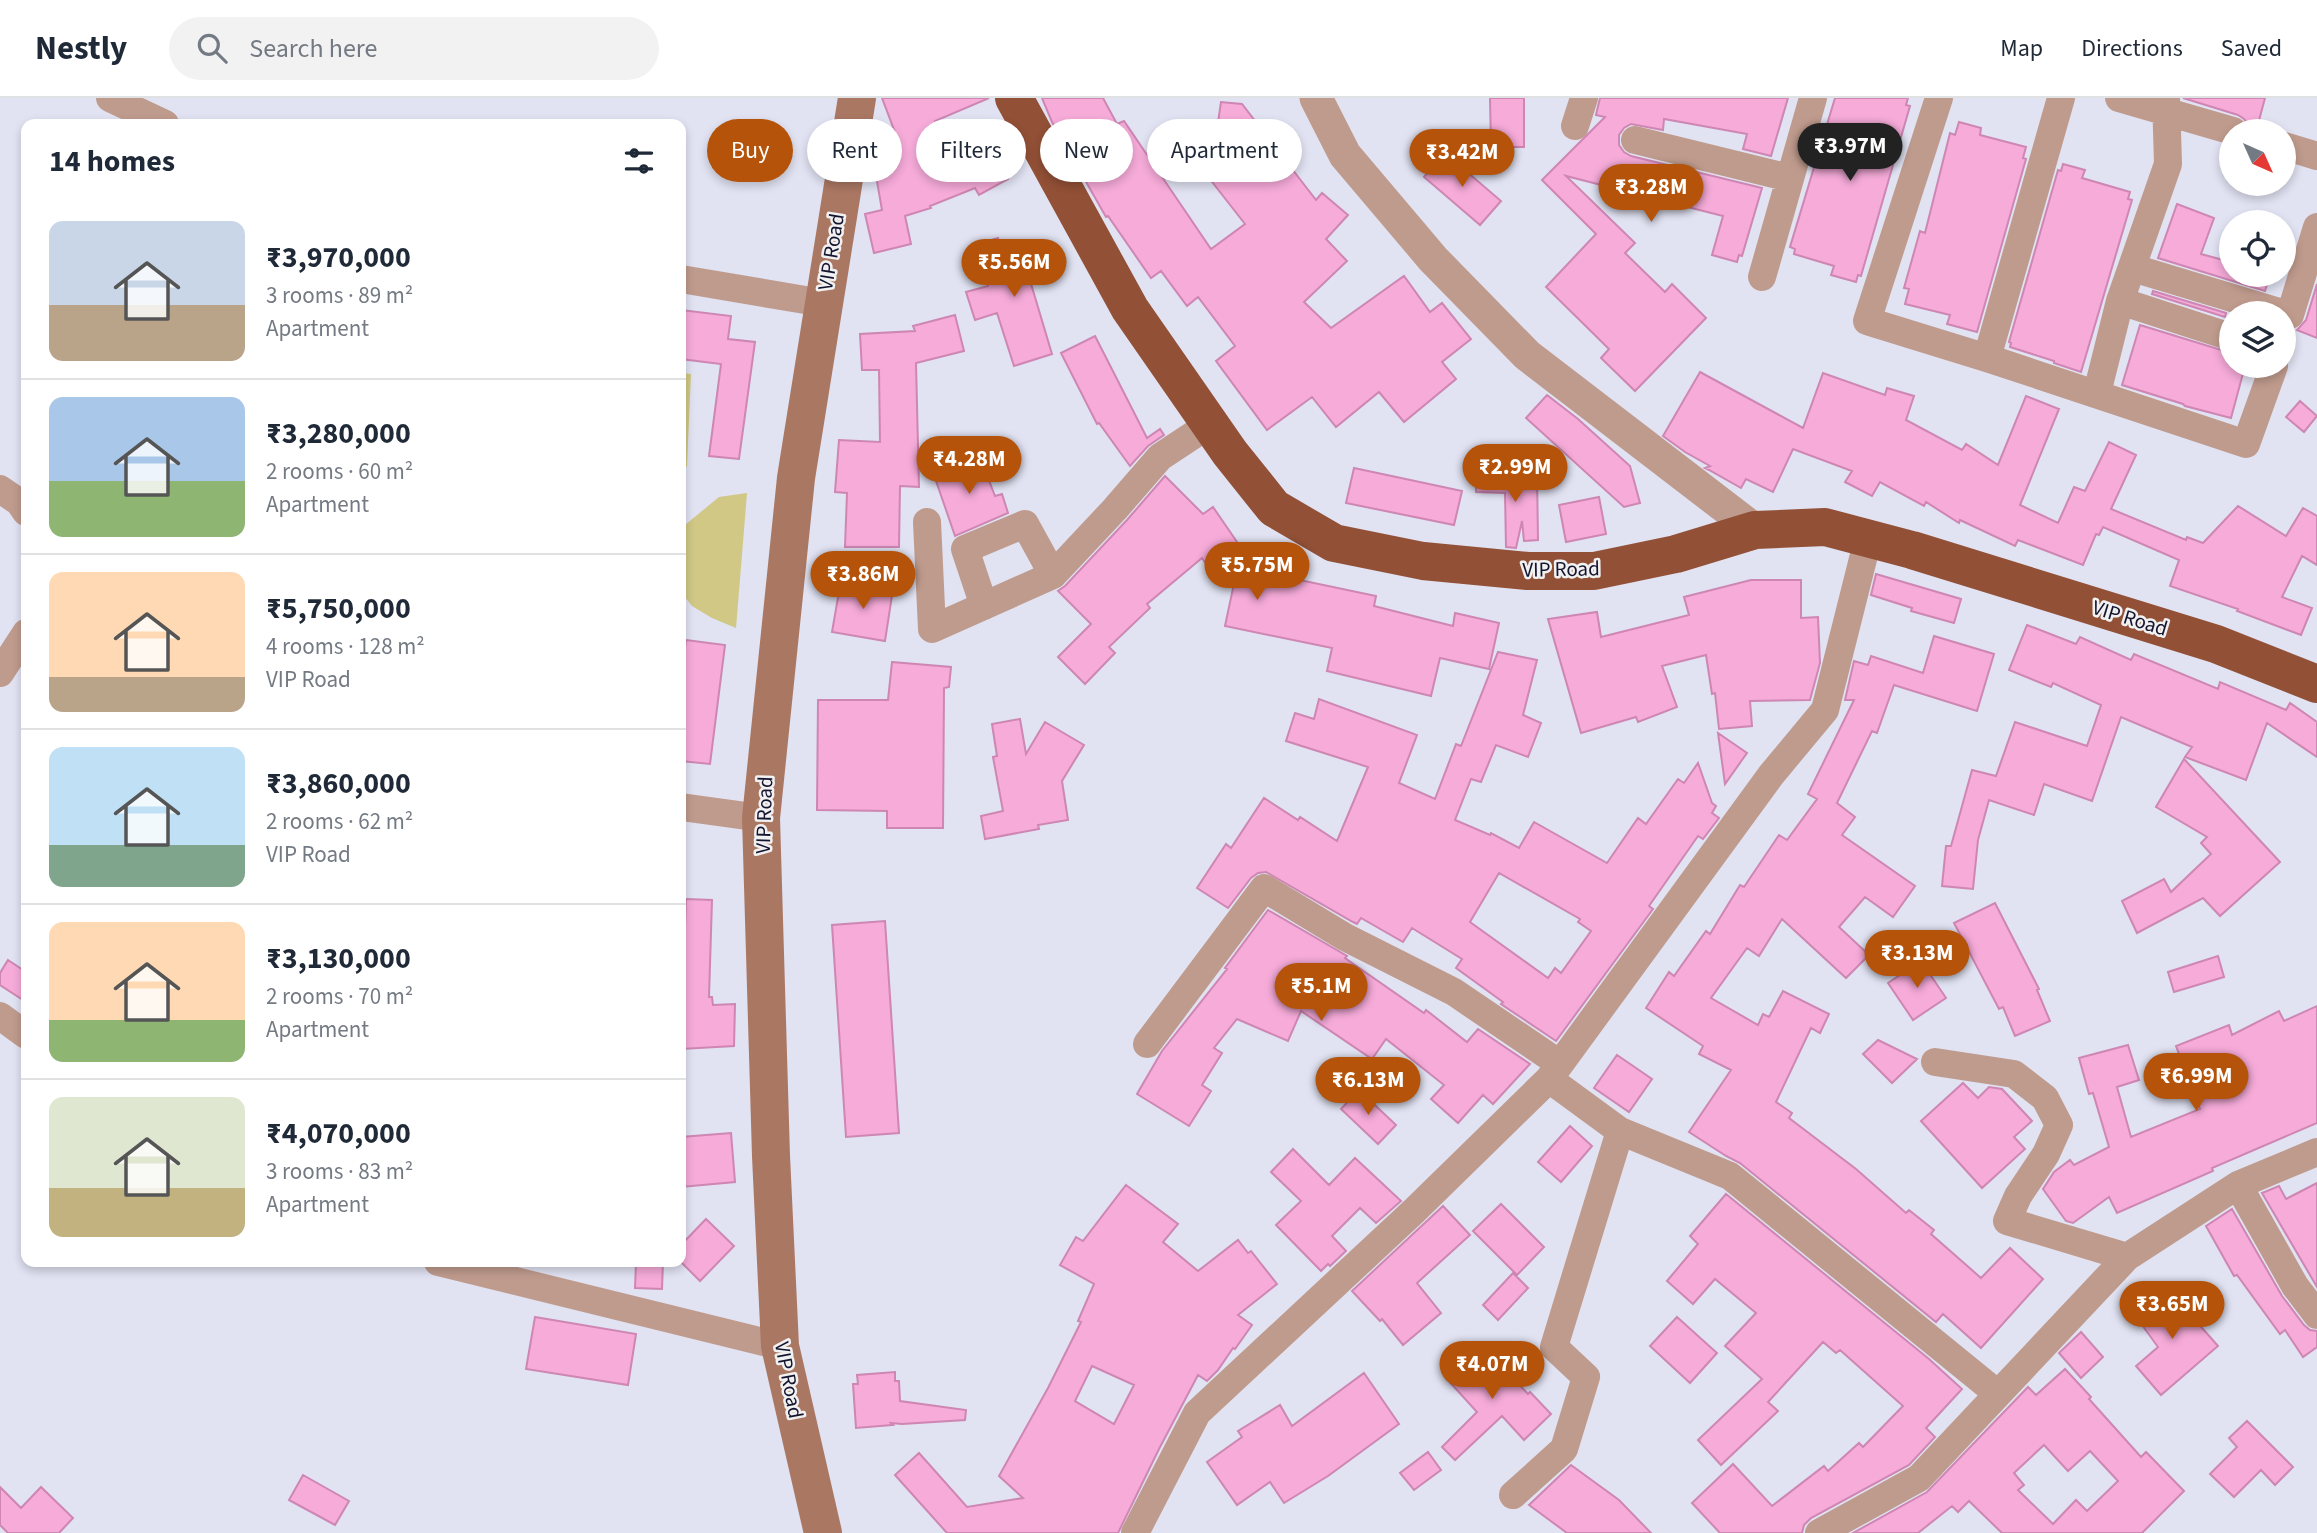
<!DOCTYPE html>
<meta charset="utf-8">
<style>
:root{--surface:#fff;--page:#f2f2f3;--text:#1f2937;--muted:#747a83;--line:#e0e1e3;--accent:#b45309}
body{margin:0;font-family:"Source Sans 3",sans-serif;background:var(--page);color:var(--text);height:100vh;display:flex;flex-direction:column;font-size:26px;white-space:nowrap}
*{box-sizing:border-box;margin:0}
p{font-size:23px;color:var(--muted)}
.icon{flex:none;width:38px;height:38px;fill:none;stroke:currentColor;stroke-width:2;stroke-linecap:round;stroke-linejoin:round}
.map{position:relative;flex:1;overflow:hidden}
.details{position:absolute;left:21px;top:21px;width:665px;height:1148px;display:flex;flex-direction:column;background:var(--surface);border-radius:14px;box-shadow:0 4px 10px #0003}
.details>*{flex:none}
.top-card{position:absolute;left:707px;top:21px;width:665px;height:63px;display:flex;gap:14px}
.needle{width:46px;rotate:135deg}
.controls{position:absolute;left:2219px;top:21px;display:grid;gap:14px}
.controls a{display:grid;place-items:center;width:77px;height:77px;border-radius:50%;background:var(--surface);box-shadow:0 4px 10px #0003;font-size:35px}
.price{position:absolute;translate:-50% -60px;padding:0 16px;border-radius:24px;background:var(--accent);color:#fff;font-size:23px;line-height:46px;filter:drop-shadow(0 2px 4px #0008)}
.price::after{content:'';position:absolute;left:50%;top:42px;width:21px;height:16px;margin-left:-10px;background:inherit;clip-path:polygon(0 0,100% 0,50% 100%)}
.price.selected{background:#222;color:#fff}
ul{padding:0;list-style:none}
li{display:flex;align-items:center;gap:21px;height:175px;padding:0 28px}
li+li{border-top:2px solid var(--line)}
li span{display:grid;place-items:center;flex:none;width:196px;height:140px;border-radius:14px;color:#555}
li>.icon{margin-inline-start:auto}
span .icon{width:84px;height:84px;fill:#fffc;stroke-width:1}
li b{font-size:30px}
h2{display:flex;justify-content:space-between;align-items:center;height:84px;padding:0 28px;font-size:30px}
.chip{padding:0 24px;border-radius:32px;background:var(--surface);box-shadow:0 4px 10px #0003;font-size:24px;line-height:63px}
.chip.selected{background:var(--accent);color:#fff}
header{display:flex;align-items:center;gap:42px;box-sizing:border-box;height:98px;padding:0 35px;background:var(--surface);border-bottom:2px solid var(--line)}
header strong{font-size:33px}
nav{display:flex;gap:38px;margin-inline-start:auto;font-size:24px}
.search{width:490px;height:63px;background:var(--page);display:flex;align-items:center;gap:18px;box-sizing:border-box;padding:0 24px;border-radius:38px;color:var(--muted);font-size:26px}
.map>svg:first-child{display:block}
</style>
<header>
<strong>Nestly</strong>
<div class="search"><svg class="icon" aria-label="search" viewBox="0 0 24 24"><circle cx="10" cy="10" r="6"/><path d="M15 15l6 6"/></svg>Search here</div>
<nav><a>Map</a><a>Directions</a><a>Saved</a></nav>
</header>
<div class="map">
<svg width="2317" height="1435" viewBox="0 0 2317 1435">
<rect width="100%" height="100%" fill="#e1e2f2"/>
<!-- green -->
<path fill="#d0c884" d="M681,275L691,276L687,368L681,376Z
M747,395L736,530L712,520L692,508L681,494V441L685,427L719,399Z"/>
<!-- building -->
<path fill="#f6abd9" stroke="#ce86b3" stroke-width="2" fill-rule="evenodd" d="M882,0H989L935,23L952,69L990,47L1008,81L979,97L975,90L930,108L931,110L905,118L911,146L874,155L865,116L882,112L875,72L897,68L891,48L899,45Z
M1042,0H1103L1117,26L1124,23L1211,151L1245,126L1191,57L1216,38L1221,4L1242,6L1316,102L1322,95L1348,117L1326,141L1347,163L1304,204L1331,230L1404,178L1430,214L1442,205L1471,241L1442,264L1456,281L1404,324L1379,294L1336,329L1312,299L1267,332L1216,263L1235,248L1198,199L1187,208L1161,173L1151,180L1108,118L1106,119L1052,24Z
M1490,0H1524V49H1491Z
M1600,0H1788L1771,58L1743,51L1747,36L1664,21L1663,32L1631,26L1624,30L1619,37V47L1624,54L1631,58L1762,90L1742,158L1739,157L1737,164L1712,157L1723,118L1566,78L1635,145L1625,155L1665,194L1672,186L1706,220L1635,293L1601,260L1609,251L1546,189L1596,136L1542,82L1605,19L1596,17Z
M1835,0H1908L1906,7L1910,8L1861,178L1858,177L1856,184L1831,177L1834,168L1794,156L1795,151L1790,149Z
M2183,0H2265L2257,30L2249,28L2244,21L2238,17Z
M1959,24L1981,30L1980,37L2026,49L2023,60L2026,61L1977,234L1947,226L1950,217L1905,206L1909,191L1904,190L1920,133L1925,135L1950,35L1955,37Z
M1445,55L1501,103L1480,127L1424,79Z
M2063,66L2085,72L2082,80L2130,94L2128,101L2132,102L2081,274L2054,265V263L2010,249L2011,245L2009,244L2058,72L2061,73Z
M2177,106L2214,120L2201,156L2231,164V177H2270L2265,193L2158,160Z
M998,140L1004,163L1049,146L1057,169L1029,179L1052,256L1014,268L997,215L975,222L966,194L988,188L977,146Z
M2317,186V240L2297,232L2306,222Z
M2153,193L2226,215L2225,219L2152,196Z
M681,212L731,218L728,241L755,244L739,361L709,358L721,266L681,261Z
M955,217L964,253L916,265L919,389L900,388L899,449H845L847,395L835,394L839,342L880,344L879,272H862L860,236L915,233L913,228Z
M2140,227L2231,255V268H2245L2231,320L2185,308L2183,306L2122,287Z
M1095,238L1147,340L1160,331L1164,337L1148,348L1130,368L1099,325L1097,326L1061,255Z
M1700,274L1803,330L1823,275L1885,297L1887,290L1914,298L1906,322L1962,352L1966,346L1998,367L2026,298L2059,311L2020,407L2058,425L2074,389L2085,393L2109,344L2136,357L2111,411L2186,442L2187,439L2203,445L2238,408L2286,438L2303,410L2317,418V467L2302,458L2282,499L2312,510L2301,537L2237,513L2238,511L2170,488L2179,462L2103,429L2099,437L2096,436L2083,467L2018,442L2015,448L1960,422L1959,425L1926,404L1924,408L1880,384L1872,398L1845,384L1852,373L1793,351L1773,394L1746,381L1741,390L1709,372L1705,370L1710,368L1685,354L1663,338Z
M1547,297L1578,321L1630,368L1640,405L1624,409L1526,320Z
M2300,303L2317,318L2304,334L2286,319Z
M980,359L995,398L1002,396L1008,415L955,438L934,377Z
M1354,370L1462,393L1454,427L1346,405Z
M1537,376L1538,442L1524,443L1522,423L1516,450L1506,449L1505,395L1476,394V378Z
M1165,378L1203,416L1213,409L1257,473L1376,498L1374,508L1453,528L1455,515L1499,525L1489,571L1440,560L1431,598L1327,573L1332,550L1225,528L1239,462L1214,478L1202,460L1147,506L1150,510L1109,549L1115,555L1085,586L1058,559L1091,526L1058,493L1065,488L1127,422Z
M1599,399L1606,436L1566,444L1559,407Z
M1876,476L1961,501L1954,525L1911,513L1912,510L1871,497Z
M841,482L893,491L885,543L832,534Z
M1751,482H1801V520L1818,519L1820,565L1810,602L1750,603L1752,628L1719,631L1715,595L1712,596L1706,557L1662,568L1677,609L1638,624L1636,619L1581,635L1548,521L1597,514L1601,539L1689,517L1684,499Z
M2027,527L2076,546L2080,539L2131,562L2134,556L2218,591L2220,584L2286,612L2290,605L2317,624V659L2267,625L2246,682L2185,659L2192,649L2121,619L2092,703L2044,686L2034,717L1989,702L1978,742L1973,791L1942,788L1946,748H1951L1972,672L1996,678L2015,624L2087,648L2101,607L2053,585L2051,589L2009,572Z
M1934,538L1994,556L1977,613L1894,587L1877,635L1872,633L1837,705L1855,719L1842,737L1915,788L1893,819L1865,799L1839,829L1869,857L1846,880L1782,821L1759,858L1747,850L1711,900L1758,927L1763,916L1769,919L1783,893L1829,916L1820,935L1811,930L1776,1004L1792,1015L1789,1020L1856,1071L1906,1115L1909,1112L1934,1132L1931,1136L1981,1180L2010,1150L2043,1181L1981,1250L1943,1216L1936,1224L1740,1065L1726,1058L1689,1034L1731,972L1699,956L1703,948L1646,910L1669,874L1674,878L1706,833L1710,836L1740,787L1744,789L1779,737L1787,742L1817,701L1808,696L1854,602H1845L1854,563L1868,567L1871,558L1923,575Z
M686,542L725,547L710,666L681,663V581Z
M1498,554L1537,562L1523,617L1541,625L1528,659L1496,647L1481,684L1471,681L1455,722L1490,737L1491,735L1519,750L1534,724L1607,765L1638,720L1646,726L1678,681L1684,685L1698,665L1712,705L1716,708L1712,715L1719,720L1703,741L1698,738L1649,808L1653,811L1556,943L1501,906L1503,904L1456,870L1462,861L1412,830L1403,844L1361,820L1357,826L1353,824L1266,774L1258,775L1251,780L1228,810L1197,790L1226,746L1231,750L1264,700L1298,722L1300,719L1337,743L1368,669L1286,643L1295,615L1314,621L1319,601L1417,637L1399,685L1435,701L1456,646L1461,648ZM1499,775L1580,821L1578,824L1591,833L1561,875L1555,870L1548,880L1470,824Z
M892,564L951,569L949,589L944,590L943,730H887V713L817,712L818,602H888Z
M1020,621L1026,656L1045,624L1084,647L1062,683L1068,722L1038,727L1039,731L985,741L981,718L1003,713L993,659L997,658L992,626Z
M1718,635L1747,655L1725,686Z
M2184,661L2280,764L2220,818L2203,800L2137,835L2122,803L2164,781L2171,794L2211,756L2201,745L2207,739L2156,709Z
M686,801L712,802L709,899H712L713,907L735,906L734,948L681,951Z
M1995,805L2039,891L2037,892L2050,923L2015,938L2003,909L1999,911L1954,825Z
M1268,812L1347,858L1345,860L1424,915L1426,912L1467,944L1478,931L1530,966L1493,1006L1483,997L1458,1025L1431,1001L1444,987L1386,941L1372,961L1301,913L1288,943L1237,921L1214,950L1222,955L1202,987L1211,993L1189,1028L1137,996L1162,953L1227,871L1225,870Z
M885,823L899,1035L846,1039L832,827Z
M2218,858L2224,879L2174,894L2168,874Z
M8,862L26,874V904L0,887V875Z
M1921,863L1946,900L1913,922L1888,885Z
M2317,908V1025L2212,1070L2213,1073L2117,1115L2109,1099L2073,1125L2066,1123L2043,1091L2054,1074L2070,1062L2074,1067L2109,1049L2093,995L2089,996L2079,960L2128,947L2139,982L2117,989L2131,1039L2200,1011L2176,948L2229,927L2232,937L2279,913L2284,923Z
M1878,942L1917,961L1892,985L1863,956Z
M1617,957L1652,981L1629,1014L1594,990Z
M1963,985L1978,1000L1989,989L2002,991L2032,1023L2014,1039L2025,1051L1982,1090L1921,1023Z
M1359,992L1396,1027L1378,1046L1341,1011Z
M1570,1028L1592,1048L1561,1084L1538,1064Z
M731,1035L735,1084L681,1089V1039Z
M1293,1051L1329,1087L1355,1060L1401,1103L1376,1125L1360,1110L1332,1138L1346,1153L1330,1168L1328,1166L1321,1173L1276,1127L1301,1103L1271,1074Z
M2317,1085V1189L2262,1095L2279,1088L2286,1101Z
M1126,1087L1178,1126L1163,1144L1198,1173L1238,1142L1248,1155L1251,1153L1277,1186L1238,1217L1252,1227L1235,1251L1233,1250L1218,1272L1207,1283L1198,1277L1159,1351L1118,1435H947L895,1377L919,1355L967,1409L1023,1400L999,1378L1048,1290L1081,1224L1078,1223L1094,1186L1060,1167L1076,1139L1083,1143ZM1092,1268L1134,1287L1114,1326L1075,1303Z
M1726,1096L1929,1261L1962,1291L1926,1330L1935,1339L1909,1367L1811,1420L1804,1427L1802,1435H1720L1692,1405L1733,1366L1772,1408L1824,1368L1828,1373L1859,1345L1863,1349L1903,1308L1840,1252L1836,1255L1823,1244L1768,1304L1778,1313L1721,1367L1698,1342L1762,1281L1725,1248L1756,1215L1715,1181L1693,1206L1667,1183L1698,1146L1690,1138Z
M1501,1106L1544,1149L1517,1177L1473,1133Z
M1443,1108L1470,1137L1417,1185L1441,1215L1403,1247L1382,1221L1380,1223L1352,1193Z
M2232,1111L2282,1198L2304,1227L2310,1232L2317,1233V1249L2303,1259L2285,1232L2280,1236L2237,1177L2234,1178L2206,1128Z
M706,1121L734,1148L700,1183L681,1164V1147Z
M636,1164H663L662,1191L635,1190Z
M1513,1175L1528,1190L1498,1222L1483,1207Z
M2166,1189L2218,1248L2161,1297L2136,1268L2158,1249L2134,1216Z
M535,1219L636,1236L628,1287L526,1271Z
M1677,1219L1717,1255L1690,1285L1650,1248Z
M2081,1234L2103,1259L2081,1280L2059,1255Z
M1482,1247L1528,1296L1530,1294L1551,1316L1524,1342L1502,1318L1455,1362L1442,1349L1477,1314L1446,1280Z
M2065,1271L2091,1299L2089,1301L2141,1359L2146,1354L2184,1393L2142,1435H2002L1969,1403L1958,1414L1952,1408L1918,1435H1853L1927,1394L2028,1289L2036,1297ZM2044,1347L2068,1373L2090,1353L2118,1383L2087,1413L2076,1402L2053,1426L2018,1392L2024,1387L2014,1375Z
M895,1274V1283H899L900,1303L966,1312L965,1322L902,1326L891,1325L893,1327L856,1330L853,1286H858L857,1277Z
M1364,1275L1399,1326L1328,1378L1284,1405L1270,1384L1237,1407L1207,1364L1242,1339L1238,1333L1280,1307L1292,1328Z
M2247,1323L2293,1369L2275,1387L2261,1372L2234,1399L2210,1376L2237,1349L2229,1340Z
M1428,1354L1441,1372L1414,1392L1400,1375Z
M1571,1367L1619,1402L1651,1435H1567L1529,1407Z
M303,1377L349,1403L335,1427L289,1402Z
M0,1389L21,1410L41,1389L73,1420L59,1435H8L0,1427Z"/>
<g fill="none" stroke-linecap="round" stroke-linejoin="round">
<!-- minor -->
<path stroke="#bf9b8d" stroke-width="28" d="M110,0L165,26
M1939,0L1867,223L1987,260L2246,346L2274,268
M2119,0L2233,33
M1575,28L1584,0
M1635,42L1790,80
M2284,48L2317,58
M2133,170L2282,215
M1762,179L1813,0
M681,181L823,205
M2120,203L2231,239
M2290,217L2317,129
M1987,260L2061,0
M2097,295L2120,203L2168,66L2166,0
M0,391L19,404L26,414
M927,424L932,531L1053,477L1115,411L1160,359L1210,326
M984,508L965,451L1025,426L1053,477
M0,575L26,535
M681,709L761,720
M0,918L26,937
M1147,946L1264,790L1345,839L1454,894L1560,966
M1935,964L2014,976L2045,1000L2059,1027L2046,1056L2018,1098L2007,1123L2127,1159
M1620,1033L1730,1078L1998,1296
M2238,1087L2295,1188L2317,1217
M438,1164L780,1248
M1513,1397L1564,1351L1586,1279L1554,1249L1620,1033L1549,981
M1135,1435L1197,1315L1414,1113L1549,981L1771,677L1825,612L1868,441
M1819,1435L1919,1380L2127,1159L2238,1087L2317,1054"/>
<!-- tertiary -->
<path stroke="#bf9b8d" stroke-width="33" d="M1316,0L1345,57L1433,161L1527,257L1755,432"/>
<!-- secondary -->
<path stroke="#aa7763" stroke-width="38" d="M823,1435L780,1248L771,1058L761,720L796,380L857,0"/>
<!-- trunk -->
<path stroke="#925036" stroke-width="38" d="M1014,0L1130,211L1230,355L1274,410L1334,445L1423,463L1528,473H1594L1676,456L1755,432L1825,429L1912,452L2216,546L2317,586"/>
</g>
<g text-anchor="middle" stroke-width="5" stroke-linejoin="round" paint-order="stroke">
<!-- street labels -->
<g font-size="21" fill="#15142f" stroke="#f1f1f1">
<text transform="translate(831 154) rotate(-81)" y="7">VIP Road</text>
<text transform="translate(1561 471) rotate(-1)" y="7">VIP Road</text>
<text transform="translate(2130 520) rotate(17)" y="7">VIP Road</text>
<text transform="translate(764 717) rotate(-88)" y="7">VIP Road</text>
<text transform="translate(789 1282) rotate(79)" y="7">VIP Road</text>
</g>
</g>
</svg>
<div class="controls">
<a><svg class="needle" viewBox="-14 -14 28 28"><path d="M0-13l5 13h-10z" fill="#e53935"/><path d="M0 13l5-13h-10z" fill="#747a83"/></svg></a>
<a><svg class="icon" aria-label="locate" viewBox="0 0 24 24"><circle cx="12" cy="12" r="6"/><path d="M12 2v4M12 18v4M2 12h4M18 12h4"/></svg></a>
<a><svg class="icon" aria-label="layers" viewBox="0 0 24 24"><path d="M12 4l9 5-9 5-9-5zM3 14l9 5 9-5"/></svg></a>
</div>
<b class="price selected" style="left:1850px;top:85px">₹3.97M</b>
<b class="price" style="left:1462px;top:91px">₹3.42M</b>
<b class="price" style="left:1651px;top:126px">₹3.28M</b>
<b class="price" style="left:1014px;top:201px">₹5.56M</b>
<b class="price" style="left:969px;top:398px">₹4.28M</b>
<b class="price" style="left:1515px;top:406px">₹2.99M</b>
<b class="price" style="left:1257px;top:504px">₹5.75M</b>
<b class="price" style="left:863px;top:513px">₹3.86M</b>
<b class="price" style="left:1917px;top:892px">₹3.13M</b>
<b class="price" style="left:1321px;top:925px">₹5.1M</b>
<b class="price" style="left:2196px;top:1015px">₹6.99M</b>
<b class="price" style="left:1368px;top:1019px">₹6.13M</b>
<b class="price" style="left:2172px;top:1243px">₹3.65M</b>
<b class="price" style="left:1492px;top:1303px">₹4.07M</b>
<div class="top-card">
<a class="chip selected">Buy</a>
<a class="chip">Rent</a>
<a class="chip">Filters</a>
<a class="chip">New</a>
<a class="chip">Apartment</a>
</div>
<section class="details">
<h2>14 homes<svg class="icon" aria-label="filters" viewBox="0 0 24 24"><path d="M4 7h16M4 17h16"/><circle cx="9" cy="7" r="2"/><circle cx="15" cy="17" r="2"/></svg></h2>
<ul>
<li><span style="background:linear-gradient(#c9d6e8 60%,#b9a48a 0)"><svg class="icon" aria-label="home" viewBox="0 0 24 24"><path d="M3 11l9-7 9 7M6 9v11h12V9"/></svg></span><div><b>₹3,970,000</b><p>3 rooms · 89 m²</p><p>Apartment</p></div></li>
<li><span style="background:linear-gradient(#a9c7e8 60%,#8fb573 0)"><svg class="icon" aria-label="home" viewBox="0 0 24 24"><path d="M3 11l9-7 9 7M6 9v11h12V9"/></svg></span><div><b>₹3,280,000</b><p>2 rooms · 60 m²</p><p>Apartment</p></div></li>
<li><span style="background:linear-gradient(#ffd9b3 75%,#b9a48a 0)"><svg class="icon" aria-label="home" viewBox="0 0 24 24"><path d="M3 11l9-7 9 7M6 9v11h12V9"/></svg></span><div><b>₹5,750,000</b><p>4 rooms · 128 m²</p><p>VIP Road</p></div></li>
<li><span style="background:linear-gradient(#bfe0f5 70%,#7fa58c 0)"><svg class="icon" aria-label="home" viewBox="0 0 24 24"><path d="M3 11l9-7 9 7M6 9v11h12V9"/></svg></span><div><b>₹3,860,000</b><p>2 rooms · 62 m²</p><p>VIP Road</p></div></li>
<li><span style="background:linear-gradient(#ffd9b3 70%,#8fb573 0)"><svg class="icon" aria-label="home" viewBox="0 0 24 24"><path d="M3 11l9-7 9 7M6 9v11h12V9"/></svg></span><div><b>₹3,130,000</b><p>2 rooms · 70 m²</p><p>Apartment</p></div></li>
<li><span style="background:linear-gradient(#dfe7d0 65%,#c2b280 0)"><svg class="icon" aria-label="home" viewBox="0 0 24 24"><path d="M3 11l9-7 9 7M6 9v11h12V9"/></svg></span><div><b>₹4,070,000</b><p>3 rooms · 83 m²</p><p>Apartment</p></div></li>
</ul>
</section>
</div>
